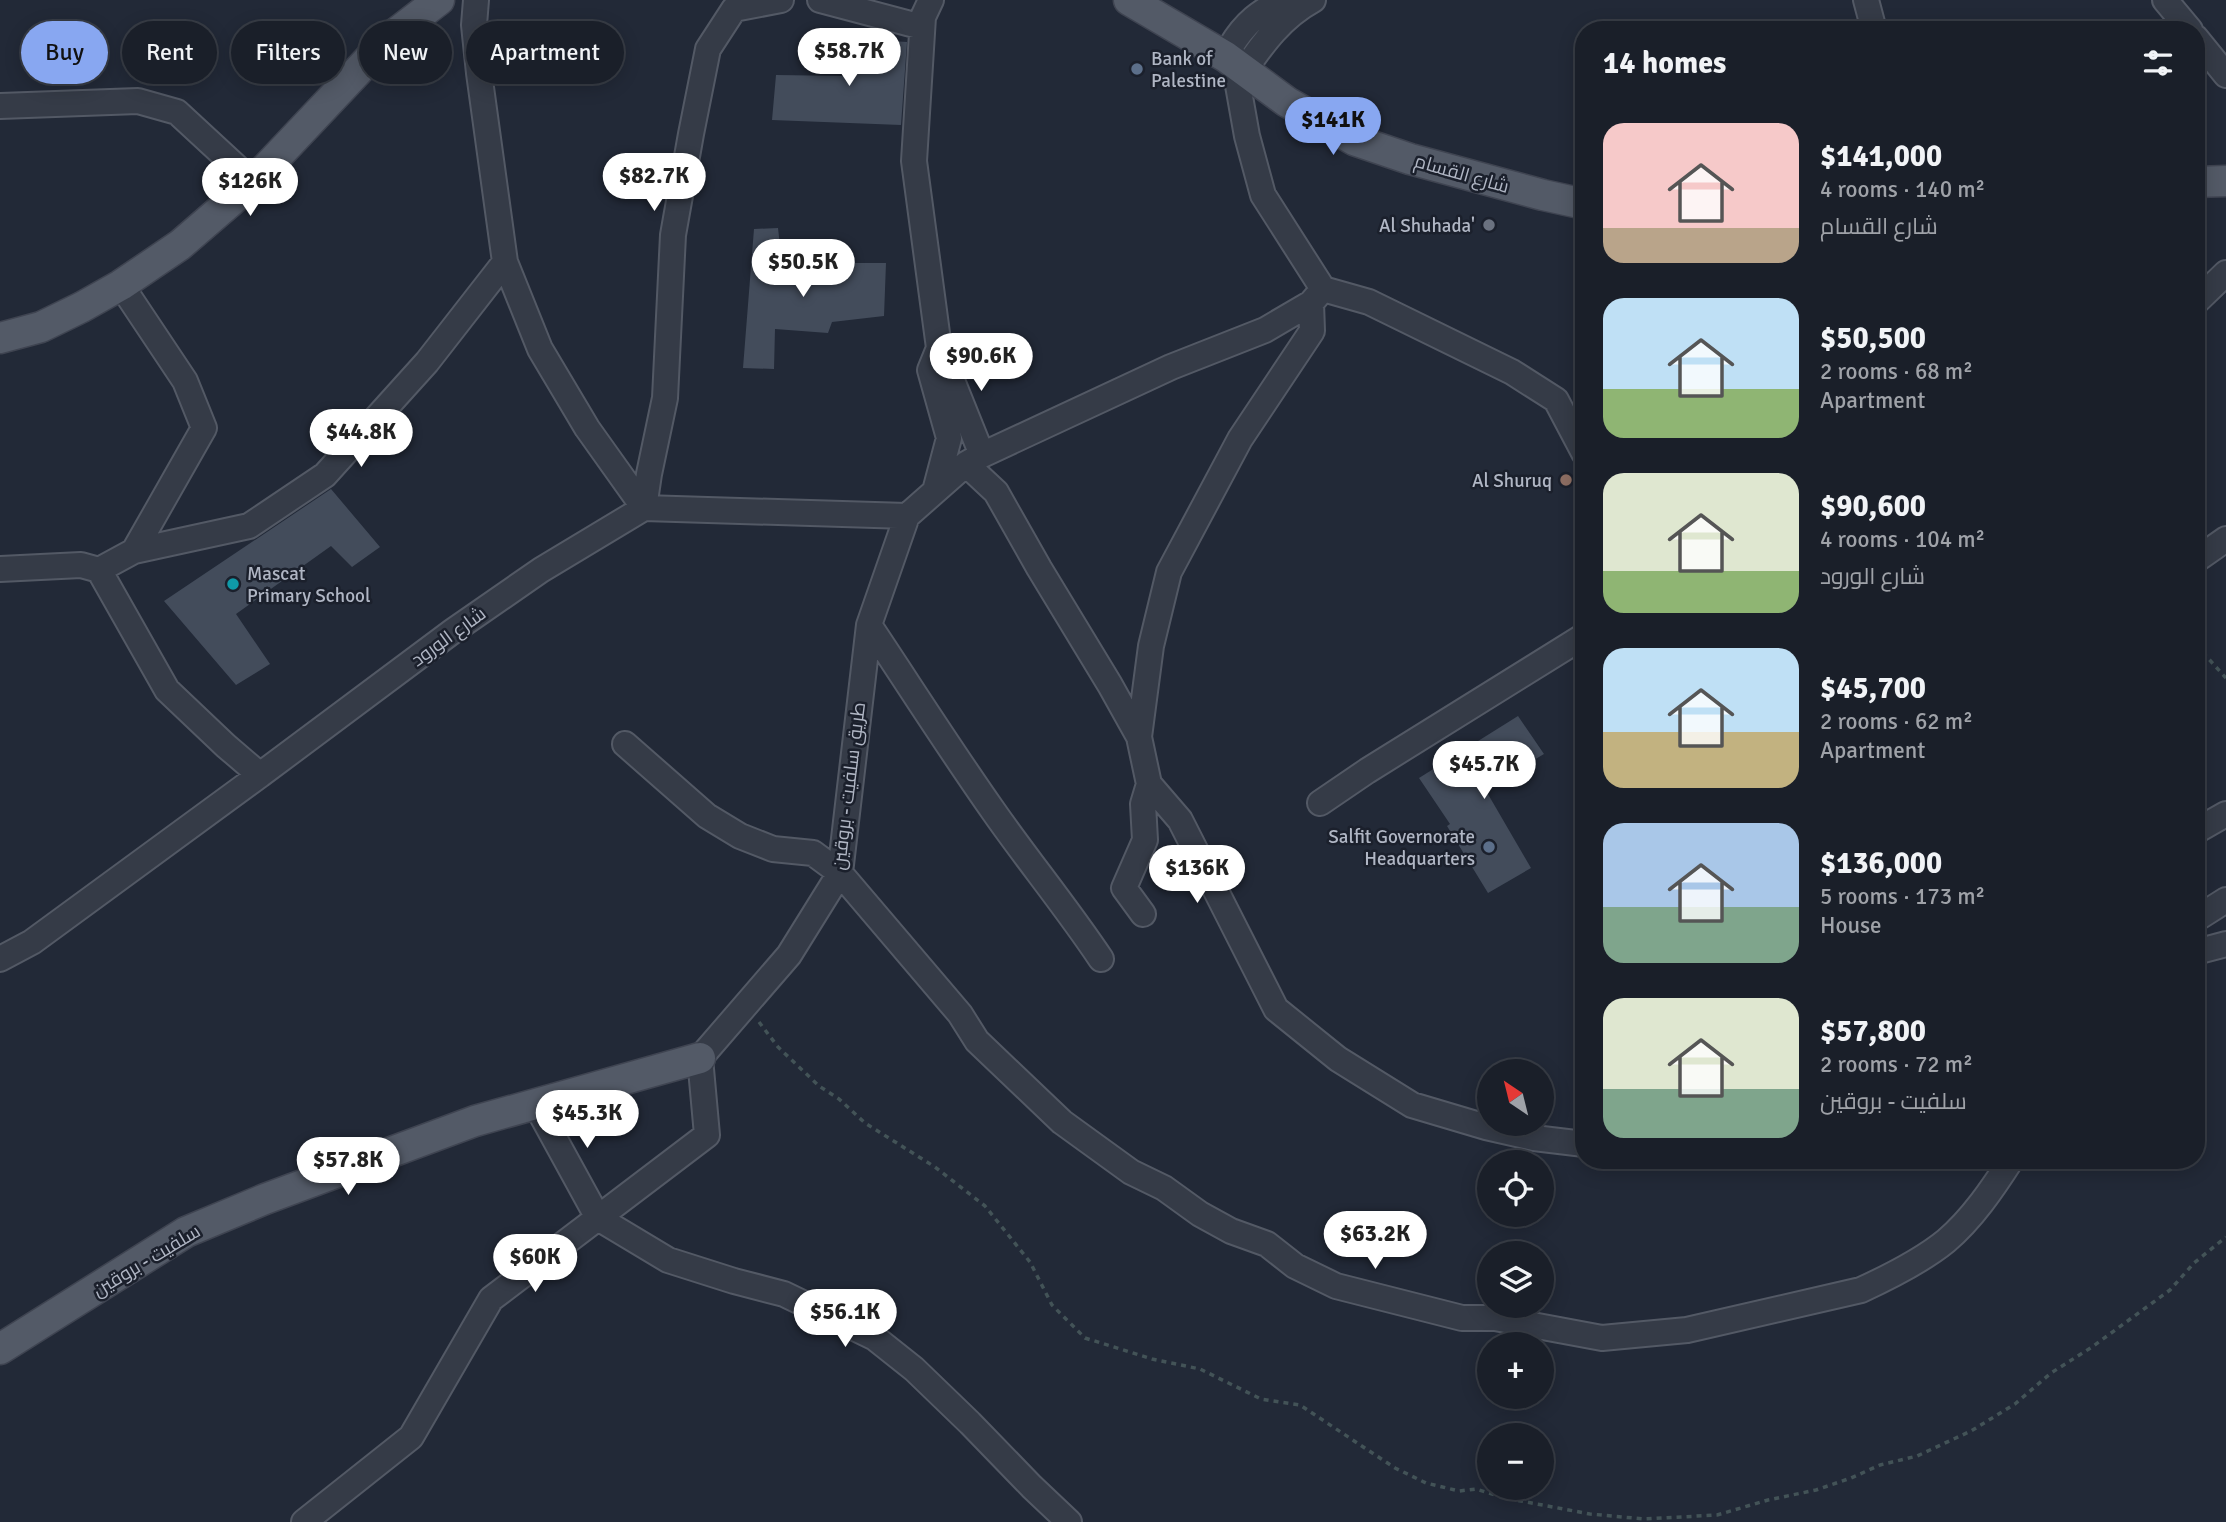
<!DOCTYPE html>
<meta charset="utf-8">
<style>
:root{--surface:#1a1f29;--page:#232731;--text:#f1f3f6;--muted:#9fa2a8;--line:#383d46;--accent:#88a7f1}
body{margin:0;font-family:Signika,Cairo,sans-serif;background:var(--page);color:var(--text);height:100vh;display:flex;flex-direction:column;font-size:26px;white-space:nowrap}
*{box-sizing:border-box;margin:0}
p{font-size:23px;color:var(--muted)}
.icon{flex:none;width:38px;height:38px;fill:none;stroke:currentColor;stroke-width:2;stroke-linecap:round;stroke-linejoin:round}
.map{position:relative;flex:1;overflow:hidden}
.drawer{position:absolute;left:1575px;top:21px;width:630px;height:1148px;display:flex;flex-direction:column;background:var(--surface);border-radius:28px;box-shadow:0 4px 18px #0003,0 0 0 2px var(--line)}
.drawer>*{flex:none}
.top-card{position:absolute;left:21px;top:21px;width:665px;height:63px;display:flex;gap:14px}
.needle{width:46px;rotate:325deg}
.fabs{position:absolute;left:1477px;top:1059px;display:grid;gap:14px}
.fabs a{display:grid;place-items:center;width:77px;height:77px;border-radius:50%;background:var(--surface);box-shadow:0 4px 18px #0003,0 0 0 2px var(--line);font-size:35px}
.price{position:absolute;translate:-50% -60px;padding:0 16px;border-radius:24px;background:#fff;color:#222;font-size:23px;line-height:46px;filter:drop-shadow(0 2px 4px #0008)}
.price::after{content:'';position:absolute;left:50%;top:42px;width:21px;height:16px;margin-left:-10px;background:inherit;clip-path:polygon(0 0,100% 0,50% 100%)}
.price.selected{background:var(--accent);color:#111}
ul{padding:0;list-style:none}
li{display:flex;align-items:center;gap:21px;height:175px;padding:0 28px}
li span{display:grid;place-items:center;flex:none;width:196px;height:140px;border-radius:21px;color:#555}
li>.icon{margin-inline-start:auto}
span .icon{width:84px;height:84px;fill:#fffc;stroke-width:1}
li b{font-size:30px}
h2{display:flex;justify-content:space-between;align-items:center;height:84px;padding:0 28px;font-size:30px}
.pill{padding:0 24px;border-radius:32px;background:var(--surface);box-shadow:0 4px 18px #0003,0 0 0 2px var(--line);font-size:24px;line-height:63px}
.pill.selected{background:var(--accent);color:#111}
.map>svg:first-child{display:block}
</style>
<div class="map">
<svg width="2226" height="1522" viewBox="0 0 2226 1522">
<rect width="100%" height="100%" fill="#222937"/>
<!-- building -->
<path fill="#434c5b" d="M847,38L907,42L901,125L772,120L776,75L846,76Z
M778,228L784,280L835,281L834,263H886L884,316L832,322L828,333L775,329L774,369L743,368L754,229Z
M331,489L380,547L352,567L331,546L236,614L270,664L236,685L164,601Z
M1518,716L1544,754L1485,789L1531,868L1488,893L1447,826L1450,824L1419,778Z"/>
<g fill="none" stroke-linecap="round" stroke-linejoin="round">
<defs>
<path id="minor" d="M476,0L474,25L479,73L505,262L540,349L587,428L644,508
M820,0L922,27
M931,0L923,17L914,161L939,348L982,455
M1284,0C1260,11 1245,23 1231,46L1247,136L1263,195L1323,289L1369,302L1512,372L1556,400L1584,453
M1866,0L1874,30
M2165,0L2190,30
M2196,38L2226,75
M1244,71C1263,43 1282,17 1313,0
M0,106L138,101L177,112L243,173
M2196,302L2226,273
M966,464L996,492L1039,568L1110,685L1139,737L1149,784L1180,820L1276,1009L1338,1059L1412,1105L1486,1127L1534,1138L1584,1144
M935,491L949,438L930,370L939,348
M644,508L649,474L665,398L673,235L691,134L708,49L734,9L781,0
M907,516L966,464L982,455L1171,367L1265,330L1311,303
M134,551L249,526L325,475L427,362L505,262
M2196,560L2226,539
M0,569L81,565L99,570L134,551L204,428L185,381L121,285
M99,570L167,690L226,746L260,775L453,631L541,570L644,508L907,516
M869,625C911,688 951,751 994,812C1029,862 1067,908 1101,959
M1139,737L1151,646L1169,572L1240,439L1312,331L1311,303L1323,289
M625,744L707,816L740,836L773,849L813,853L840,873L960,1014L977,1041L1062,1122L1131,1172L1164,1188L1200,1214L1231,1231L1267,1244L1295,1266L1336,1286L1462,1318H1495L1602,1338L1687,1330L1861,1290C1887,1278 1924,1259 1946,1241C1972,1219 1993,1188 2011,1160
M1320,803L1367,771L1584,636
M2196,831L2226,814
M1143,914L1124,888L1145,840L1143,804L1149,784
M2196,919L2226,900
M2196,952L2226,944
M0,959L32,942L260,775
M535,1103L598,1218L668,1260L734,1281L784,1294L875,1338L914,1369L970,1423L1032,1487L1069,1522
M304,1522L411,1437L491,1299L707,1135L700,1058L789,955L840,873L869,625L907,516"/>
<path id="major" d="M1129,0L1226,57L1287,102L1354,140L1410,159L1543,195L1584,204
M2196,182L2226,181
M0,338L41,327L82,307L121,285L180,245L253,182L387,40L439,0
M0,1349L186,1232L265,1199L475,1121L700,1058"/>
</defs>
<!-- minor casing -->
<use href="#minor" stroke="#535965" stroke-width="28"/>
<!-- major casing -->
<use href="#major" stroke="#3f4451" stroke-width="33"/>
<!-- path -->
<path stroke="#435357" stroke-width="3.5" stroke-dasharray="5 5" stroke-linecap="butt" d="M2196,645L2226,678
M759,1022L778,1047L819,1086L839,1099L865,1123L935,1167L985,1206L1030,1262L1052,1305L1085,1338L1152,1359L1200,1369L1261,1399L1300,1405L1395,1468L1426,1483L1459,1491L1476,1489L1505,1498L1590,1514L1644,1519L1717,1515L1768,1500L1816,1490L1851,1478L1880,1465L1917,1456L1971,1431L2015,1404L2051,1373L2092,1347L2170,1290L2194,1263L2226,1237"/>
<!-- minor -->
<use href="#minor" stroke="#353b47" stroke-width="24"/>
<!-- major -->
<use href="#major" stroke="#535a67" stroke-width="30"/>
</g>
<!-- markers -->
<g fill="#5c6f8a" stroke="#1b202c" stroke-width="2.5">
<circle cx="1137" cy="69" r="7"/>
<circle cx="1489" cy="847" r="7"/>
</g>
<circle fill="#6b7280" stroke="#1b202c" stroke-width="2.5" cx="1489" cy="225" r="7"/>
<circle fill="#8d6e63" stroke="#1b202c" stroke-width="2.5" cx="1566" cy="480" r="7"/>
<circle fill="#0f9aa8" stroke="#1b202c" stroke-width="2.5" cx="233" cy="584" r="7"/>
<g text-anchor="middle" stroke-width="5" stroke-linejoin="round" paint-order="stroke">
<!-- poi labels -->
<g font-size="19" fill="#b0b6c4" stroke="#1b202c" text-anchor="end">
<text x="1151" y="65" text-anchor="start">Bank of<tspan x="1151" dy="22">Palestine</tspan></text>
<text x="1475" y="232">Al Shuhada'</text>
<text x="1552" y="487">Al Shuruq</text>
<text x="247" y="580" text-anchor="start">Mascat<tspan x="247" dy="22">Primary School</tspan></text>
<text x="1475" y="843">Salfit Governorate<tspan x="1475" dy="22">Headquarters</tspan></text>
</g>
<!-- street labels -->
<g font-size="19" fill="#b0b6c4" stroke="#1b202c">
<text transform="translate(1462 173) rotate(16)" y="7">شارع القسام</text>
<text transform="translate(448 636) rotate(-36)" y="7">شارع الورود</text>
<text transform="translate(848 786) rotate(-83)" y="7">طريق سلفيت - بروقين</text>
<text transform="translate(146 1260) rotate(-31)" y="7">سلفيت - بروقين</text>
</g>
</g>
</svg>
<div class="fabs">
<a><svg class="needle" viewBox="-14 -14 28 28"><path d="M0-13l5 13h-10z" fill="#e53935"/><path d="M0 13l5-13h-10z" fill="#9fa2a8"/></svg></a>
<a><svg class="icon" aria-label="locate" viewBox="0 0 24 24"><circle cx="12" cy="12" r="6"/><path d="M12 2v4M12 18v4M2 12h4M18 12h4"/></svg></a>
<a><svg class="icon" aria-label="layers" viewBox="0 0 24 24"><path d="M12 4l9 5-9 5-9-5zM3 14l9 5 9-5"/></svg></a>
<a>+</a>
<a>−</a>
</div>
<b class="price" style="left:849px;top:88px">$58.7K</b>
<b class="price selected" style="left:1333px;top:157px">$141K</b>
<b class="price" style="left:654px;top:213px">$82.7K</b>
<b class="price" style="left:250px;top:218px">$126K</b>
<b class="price" style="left:803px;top:299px">$50.5K</b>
<b class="price" style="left:981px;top:393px">$90.6K</b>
<b class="price" style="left:361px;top:469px">$44.8K</b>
<b class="price" style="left:1484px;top:801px">$45.7K</b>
<b class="price" style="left:1197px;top:905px">$136K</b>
<b class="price" style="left:587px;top:1150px">$45.3K</b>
<b class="price" style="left:348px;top:1197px">$57.8K</b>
<b class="price" style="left:1375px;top:1271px">$63.2K</b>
<b class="price" style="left:535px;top:1294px">$60K</b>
<b class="price" style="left:845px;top:1349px">$56.1K</b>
<div class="top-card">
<a class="pill selected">Buy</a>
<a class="pill">Rent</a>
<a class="pill">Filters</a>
<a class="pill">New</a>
<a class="pill">Apartment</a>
</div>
<section class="drawer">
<h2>14 homes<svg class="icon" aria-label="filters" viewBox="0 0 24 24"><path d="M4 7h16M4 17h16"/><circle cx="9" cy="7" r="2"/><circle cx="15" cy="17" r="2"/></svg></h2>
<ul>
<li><span style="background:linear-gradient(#f6c9c9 75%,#b9a48a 0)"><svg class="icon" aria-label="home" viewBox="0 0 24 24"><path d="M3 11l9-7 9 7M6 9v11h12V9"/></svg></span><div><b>$141,000</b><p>4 rooms · 140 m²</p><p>شارع القسام</p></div></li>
<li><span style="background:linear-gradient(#bfe0f5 65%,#8fb573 0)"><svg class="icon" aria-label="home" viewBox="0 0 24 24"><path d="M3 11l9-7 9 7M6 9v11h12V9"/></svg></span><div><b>$50,500</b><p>2 rooms · 68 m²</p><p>Apartment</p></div></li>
<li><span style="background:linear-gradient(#dfe7d0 70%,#8fb573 0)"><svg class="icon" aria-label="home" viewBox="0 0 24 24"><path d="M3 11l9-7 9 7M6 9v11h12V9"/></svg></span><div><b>$90,600</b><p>4 rooms · 104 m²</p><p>شارع الورود</p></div></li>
<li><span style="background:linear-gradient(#bfe0f5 60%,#c2b280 0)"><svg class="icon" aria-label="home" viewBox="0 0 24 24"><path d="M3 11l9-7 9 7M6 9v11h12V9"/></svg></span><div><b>$45,700</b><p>2 rooms · 62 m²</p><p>Apartment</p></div></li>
<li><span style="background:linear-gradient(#a9c7e8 60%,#7fa58c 0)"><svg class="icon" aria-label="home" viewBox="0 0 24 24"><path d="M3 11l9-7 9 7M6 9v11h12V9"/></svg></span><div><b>$136,000</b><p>5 rooms · 173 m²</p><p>House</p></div></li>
<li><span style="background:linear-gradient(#dfe7d0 65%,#7fa58c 0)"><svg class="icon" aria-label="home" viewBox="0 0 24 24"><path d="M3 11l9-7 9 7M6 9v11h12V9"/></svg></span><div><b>$57,800</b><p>2 rooms · 72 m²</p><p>سلفيت - بروقين</p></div></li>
</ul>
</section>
</div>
